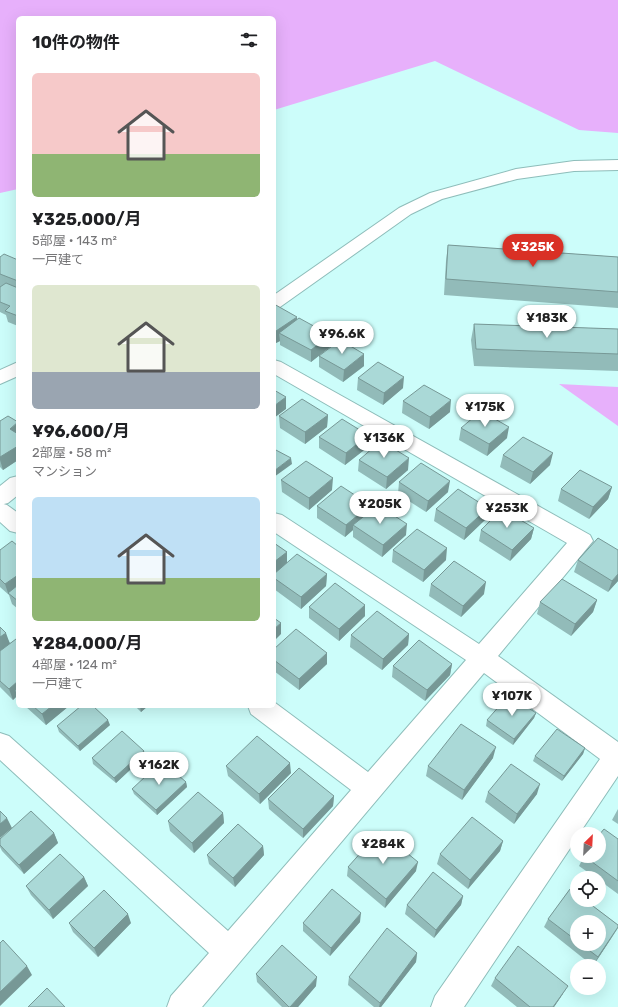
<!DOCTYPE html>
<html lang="ja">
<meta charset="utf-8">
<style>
:root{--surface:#fff;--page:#f2f2f2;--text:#202124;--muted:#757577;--accent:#d93025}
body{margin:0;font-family:Rubik,"Noto Sans JP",sans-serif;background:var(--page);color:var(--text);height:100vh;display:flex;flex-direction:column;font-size:15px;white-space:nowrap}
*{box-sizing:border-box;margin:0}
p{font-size:13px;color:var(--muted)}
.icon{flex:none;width:22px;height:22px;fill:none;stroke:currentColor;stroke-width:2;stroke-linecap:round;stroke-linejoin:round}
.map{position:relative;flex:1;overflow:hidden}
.drawer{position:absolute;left:16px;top:16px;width:260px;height:692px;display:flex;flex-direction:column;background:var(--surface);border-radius:6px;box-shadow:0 4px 16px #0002}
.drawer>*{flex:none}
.needle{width:26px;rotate:24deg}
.fabs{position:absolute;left:570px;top:827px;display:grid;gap:8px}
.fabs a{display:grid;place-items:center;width:36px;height:36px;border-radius:50%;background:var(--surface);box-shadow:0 4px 16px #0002;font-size:20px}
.price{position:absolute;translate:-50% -34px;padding:0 9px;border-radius:14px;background:#fff;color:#222;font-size:13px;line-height:26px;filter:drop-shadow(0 1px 2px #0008)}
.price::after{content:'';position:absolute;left:50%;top:24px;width:12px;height:9px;margin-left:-6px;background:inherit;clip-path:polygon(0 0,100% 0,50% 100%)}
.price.current{background:var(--accent);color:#fff}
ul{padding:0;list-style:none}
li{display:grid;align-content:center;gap:8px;height:212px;padding:0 16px}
li span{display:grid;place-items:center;height:124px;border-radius:6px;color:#555}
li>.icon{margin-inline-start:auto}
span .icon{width:72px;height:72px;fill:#fffc;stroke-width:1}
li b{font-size:17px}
h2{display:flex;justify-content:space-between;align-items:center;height:48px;padding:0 16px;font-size:17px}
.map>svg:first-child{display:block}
</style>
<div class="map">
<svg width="618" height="1007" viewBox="0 0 618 1007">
<rect width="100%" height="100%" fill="#ccfdfa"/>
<!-- green -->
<path fill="#e7b0fb" d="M0,0H618V133L579,130L435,61L274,110V18H18V189L0,193Z
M559,384L618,387V426Z"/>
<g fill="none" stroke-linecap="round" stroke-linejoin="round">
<defs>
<path id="minor" d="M274,360L281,362L590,535L593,541L498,656L618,742V776L579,834H577V838L464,1007H431L435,996L600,759L484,673L202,1007H167L171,996L209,953L0,760V733L9,736L228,931L351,790L251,714L248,706H274V702L368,772L466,660L274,532V513L282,515L479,644L567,543L274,374Z
M18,362V376L0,384V370Z
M0,503L7,505L18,513V533L10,531L0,522Z"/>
<path id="tertiary" d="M618,160V170L574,171L517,179L442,199L411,214L280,307L274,309V295L399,208L430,193L516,169L574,161Z
M18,476V495L8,503L0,505V486L10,478Z"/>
</defs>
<!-- minor casing -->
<use href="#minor" stroke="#8ebdba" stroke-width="2"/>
<!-- tertiary casing -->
<use href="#tertiary" stroke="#8ebdba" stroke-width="2"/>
<!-- minor -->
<use href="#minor" fill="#fff" fill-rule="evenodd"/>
<!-- tertiary -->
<use href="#tertiary" fill="#fff" fill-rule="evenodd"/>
</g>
<!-- wall -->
<path fill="#92bbb9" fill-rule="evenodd" d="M448,245L618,257V308L444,295L446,261Z
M0,257L18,260V326L8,322L6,315L0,312Z
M274,304L330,347L311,362L280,345V341L276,343L274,342Z
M474,324L618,329V371L474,366L471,340Z
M319,356L364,366L343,382L319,367Z
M358,378L403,388L383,405L357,390Z
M403,401L450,412L429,429L402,413Z
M328,415L327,427L305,444L280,428L279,416Z
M0,421L18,422V460L3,470L0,467Z
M461,428L507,438L487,456L459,440Z
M319,437L368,447L345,465L319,448Z
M503,455L550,465L530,484L500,467Z
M359,460L408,470L386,489L358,471Z
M281,480L332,490L309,510L282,492Z
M399,482L448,492L426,512L398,494Z
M612,487L608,499L589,519L558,501L561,489Z
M317,506L369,512L406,535L382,557L353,537V530L345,537L317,518Z
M436,509L486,519L464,540L434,521Z
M534,528L531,539L510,561L479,541L481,530Z
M274,543L287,552V563L327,574L326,586L301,609L274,589Z
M18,546V609L12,604L9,595L0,587V550Z
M393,550L446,560L423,582L392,562Z
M578,560L618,581L608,592L574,572Z
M431,584L484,594L461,617L429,596Z
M597,600L593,612L571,636L537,614L540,602Z
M365,605V616L339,641L309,618V607Z
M0,627L10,643L18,640V698L17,696L13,700L0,687Z
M409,634L408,645L382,670L350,647L351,635Z
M274,649L327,653V664L299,690L274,671Z
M452,664L450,675L425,701L392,677L393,666Z
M25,706H69L46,725Z
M135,706H148L141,712Z
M536,713L534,718L513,745L486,726L487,720Z
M110,725L80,751L59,732L57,726Z
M585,748L583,754L562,781L533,761L535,756Z
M144,751L145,756L116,783L93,764L92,758Z
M493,758L462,800L426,776L428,766Z
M226,766L291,773L260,804L228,776Z
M186,782L187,787L157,815L134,794L132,789Z
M488,792L537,794L514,824L485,802Z
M334,796L333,806L303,838L269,809L268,799Z
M618,809V824L612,820Z
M223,813L224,823L194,853L170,831L168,821Z
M54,833L58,843L24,874L2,851L0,847V839Z
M618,839V894L599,880V878H596L579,866L584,856Z
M503,841L500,851L468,889L437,864L440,854Z
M263,846L264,855L235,887L209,864L207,855Z
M348,867L416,871L385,908L347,876Z
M84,877L88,886L53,919L31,895L26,886Z
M570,889L577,894V900H585L618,925V928L614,934L593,966L544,927L548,919ZM577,922H599V944H577Z
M463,896L461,905L434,938L405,914L407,905Z
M360,922L330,956L303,931V923Z
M69,923H131L98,957L73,932Z
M417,953L416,962L381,1007H374L348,985L349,977Z
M256,974L316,986L298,1007H282L257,982Z
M495,978L563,994L554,1007H517L491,986Z"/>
<!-- shaded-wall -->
<path fill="#779896" d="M297,317V329L279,333L280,341L276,343V331Z
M330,335V347L311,362V350Z
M364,354V366L343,382L344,370Z
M404,377L403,388L383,405L384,393Z
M286,397V409L274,418V406Z
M451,400L450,412L429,429L430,417Z
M328,415L327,427L305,444V432Z
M18,423V437L10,429Z
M509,427L507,438L487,456L489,444Z
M368,435V447L345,465L346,453Z
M18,446V460L3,470L0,460V457Z
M553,453L550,465L530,484L533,472Z
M291,458L292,464L274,477V471Z
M409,458L408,470L386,489L387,477Z
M333,478L332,490L309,510V498Z
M450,481L448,492L426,512L428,501Z
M612,487L608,499L589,519L593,507Z
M370,505L369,516L353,525V530L345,537L346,525Z
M488,508L486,519L464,540L466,528Z
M407,524L406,535L382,557L383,545Z
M534,528L531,539L510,561L512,550Z
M447,548L446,560L423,582L424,570Z
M287,552V563L274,574V562Z
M327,574L326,586L301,609V597Z
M618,574V581L608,592L612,581Z
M18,575V589L8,593L5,584Z
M486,582L484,594L461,617L463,606Z
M597,600L593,612L571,636L575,624Z
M365,605V616L339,641V629Z
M281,623V634L274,641V629Z
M6,633L10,644L0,652V637Z
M409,634L408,645L382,670L383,659Z
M327,653V664L299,690V679Z
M452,664L450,675L425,701L427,690Z
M18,681V692L15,689L17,696L13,700L9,689Z
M52,706H69L46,725L42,714Z
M140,706H148L141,712Z
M536,713L534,718L513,745L514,739Z
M108,720L110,725L80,751L78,746Z
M496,747L493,758L462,800L464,790Z
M585,748L583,754L562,781L564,776Z
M144,751L145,756L116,783L114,778Z
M290,763L291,773L260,804L259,794Z
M186,782L187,787L157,815L156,810Z
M540,784L537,794L514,824L517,814Z
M334,796L333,806L303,838V829Z
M223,813L224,823L194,853L192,843Z
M7,818L12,828L0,838V824Z
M54,833L58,843L24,874L19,865Z
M503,841L500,851L468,889L470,880Z
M263,846L264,855L235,887L233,878Z
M418,862L416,871L385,908L386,899Z
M84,877L88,886L53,919L49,910Z
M463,896L461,905L434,938L436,930Z
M361,913L360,922L330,956L331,948Z
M128,914L131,923L98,957L94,948Z
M618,928L614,934L593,966L598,957Z
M417,953L416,962L381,1007H379L380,1003Z
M27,966L32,975L0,1006V992Z
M317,977L316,986L298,1007H290Z
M568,986L554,1007H553Z"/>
<!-- building -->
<path fill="#aad9d7" stroke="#779896" d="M448,245L618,257V292L446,279Z
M4,254L18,260V281L0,274V257Z
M6,283L18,288V316L5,311L10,306L0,302V287Z
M274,304L297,317L276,331L274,330Z
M299,318L330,335L311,350L279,333Z
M474,324L618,329V354L476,349Z
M340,340L364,354L344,370L319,356Z
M378,362L404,377L384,393L358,378Z
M424,385L451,400L430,417L403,401Z
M274,390L286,397L274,406Z
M302,399L328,415L305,432L279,416Z
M481,411L509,427L489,444L461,428Z
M8,416L18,422L10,429L18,434V446L0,457V421Z
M342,419L368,435L346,453L319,437Z
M523,437L553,453L533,472L503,455Z
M381,441L409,458L387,477L359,460Z
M274,449L291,458L274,471Z
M306,461L333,478L309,498L281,480Z
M421,463L450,481L428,501L399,482Z
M580,470L612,487L593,507L561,489Z
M341,486L370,505L346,525L317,506Z
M458,489L488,508L466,528L436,509Z
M378,505L407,524L383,545L353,525Z
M502,509L534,528L512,550L481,530Z
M417,529L447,548L424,570L393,550Z
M598,538L618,550V574L612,581L578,560Z
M12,541L18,546V575L5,584L0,579V550Z
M274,543L287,552L274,562Z
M297,554L327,574L301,597L274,578V574Z
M454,561L486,582L463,606L431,584Z
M562,579L597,600L575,624L540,602Z
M335,583L365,605L339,629L309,607Z
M18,585V601L8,593Z
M377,611L409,634L383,659L351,635Z
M274,618L281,623L274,629Z
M0,627L6,633L0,637Z
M296,629L327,653L299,679L274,660V649Z
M16,639L18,640V681L9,689L0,681V651Z
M419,640L452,664L427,690L393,666Z
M18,686V692L15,689Z
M509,695L536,713L514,739L487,720Z
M33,706H52L42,714Z
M81,706H93L108,720L78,746L57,726Z
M461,724L496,747L464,790L428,766Z
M557,729L585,748L564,776L535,756Z
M122,731L144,751L114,778L92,758Z
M257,736L290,763L259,794L226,766Z
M162,761L186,782L156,810L132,789Z
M511,764L540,784L517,814L488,792Z
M299,768L334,796L303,829L268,799Z
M198,792L223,813L192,843L168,821Z
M0,811L7,818L0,824Z
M31,811L54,833L19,865L0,845V839Z
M472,817L503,841L470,880L440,854Z
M238,824L263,846L233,878L207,855Z
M604,829L618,839V881L584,856H599V835Z
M380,831L418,862L386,899L348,867Z
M60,854L84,877L49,910L26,886Z
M433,872L463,896L436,930L407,905Z
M332,889L361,913L331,948L303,923Z
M570,889L577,894V900H585L618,925V927L598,957L581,944H599V922H577V941L548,919Z
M104,890L128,914L94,948L69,923Z
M387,928L417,953L380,1003L349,977Z
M3,940L27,966L0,992V943Z
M282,945L317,977L290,1007H289L256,974Z
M518,946L568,986L553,1007H530L495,978Z
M47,988L65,1007H28Z"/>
</svg>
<div class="fabs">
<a><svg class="needle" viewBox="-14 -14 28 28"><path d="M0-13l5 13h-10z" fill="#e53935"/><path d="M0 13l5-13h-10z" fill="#757577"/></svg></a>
<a><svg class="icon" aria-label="locate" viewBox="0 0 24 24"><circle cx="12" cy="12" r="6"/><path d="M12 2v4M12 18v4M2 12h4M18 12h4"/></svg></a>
<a>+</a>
<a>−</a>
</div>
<b class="price current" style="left:533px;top:268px">¥325K</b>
<b class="price" style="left:547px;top:339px">¥183K</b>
<b class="price" style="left:342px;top:355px">¥96.6K</b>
<b class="price" style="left:485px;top:428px">¥175K</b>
<b class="price" style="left:384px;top:459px">¥136K</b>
<b class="price" style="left:380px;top:525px">¥205K</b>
<b class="price" style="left:507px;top:529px">¥253K</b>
<b class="price" style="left:512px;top:717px">¥107K</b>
<b class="price" style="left:159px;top:786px">¥162K</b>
<b class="price" style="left:383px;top:865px">¥284K</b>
<section class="drawer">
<h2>10件の物件<svg class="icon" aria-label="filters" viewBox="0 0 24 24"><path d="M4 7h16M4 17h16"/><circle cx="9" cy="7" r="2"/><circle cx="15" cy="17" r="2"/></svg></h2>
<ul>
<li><span style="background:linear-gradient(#f6c9c9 65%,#8fb573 0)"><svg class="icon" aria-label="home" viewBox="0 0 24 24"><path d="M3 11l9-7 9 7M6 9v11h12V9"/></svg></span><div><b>¥325,000/月</b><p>5部屋 · 143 m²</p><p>一戸建て</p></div></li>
<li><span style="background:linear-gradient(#dfe7d0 70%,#9aa5b1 0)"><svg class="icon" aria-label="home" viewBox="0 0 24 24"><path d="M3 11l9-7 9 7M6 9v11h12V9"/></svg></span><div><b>¥96,600/月</b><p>2部屋 · 58 m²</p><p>マンション</p></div></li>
<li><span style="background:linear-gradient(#bfe0f5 65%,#8fb573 0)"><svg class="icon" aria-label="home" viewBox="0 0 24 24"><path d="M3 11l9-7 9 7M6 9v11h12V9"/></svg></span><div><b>¥284,000/月</b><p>4部屋 · 124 m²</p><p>一戸建て</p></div></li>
</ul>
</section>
</div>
